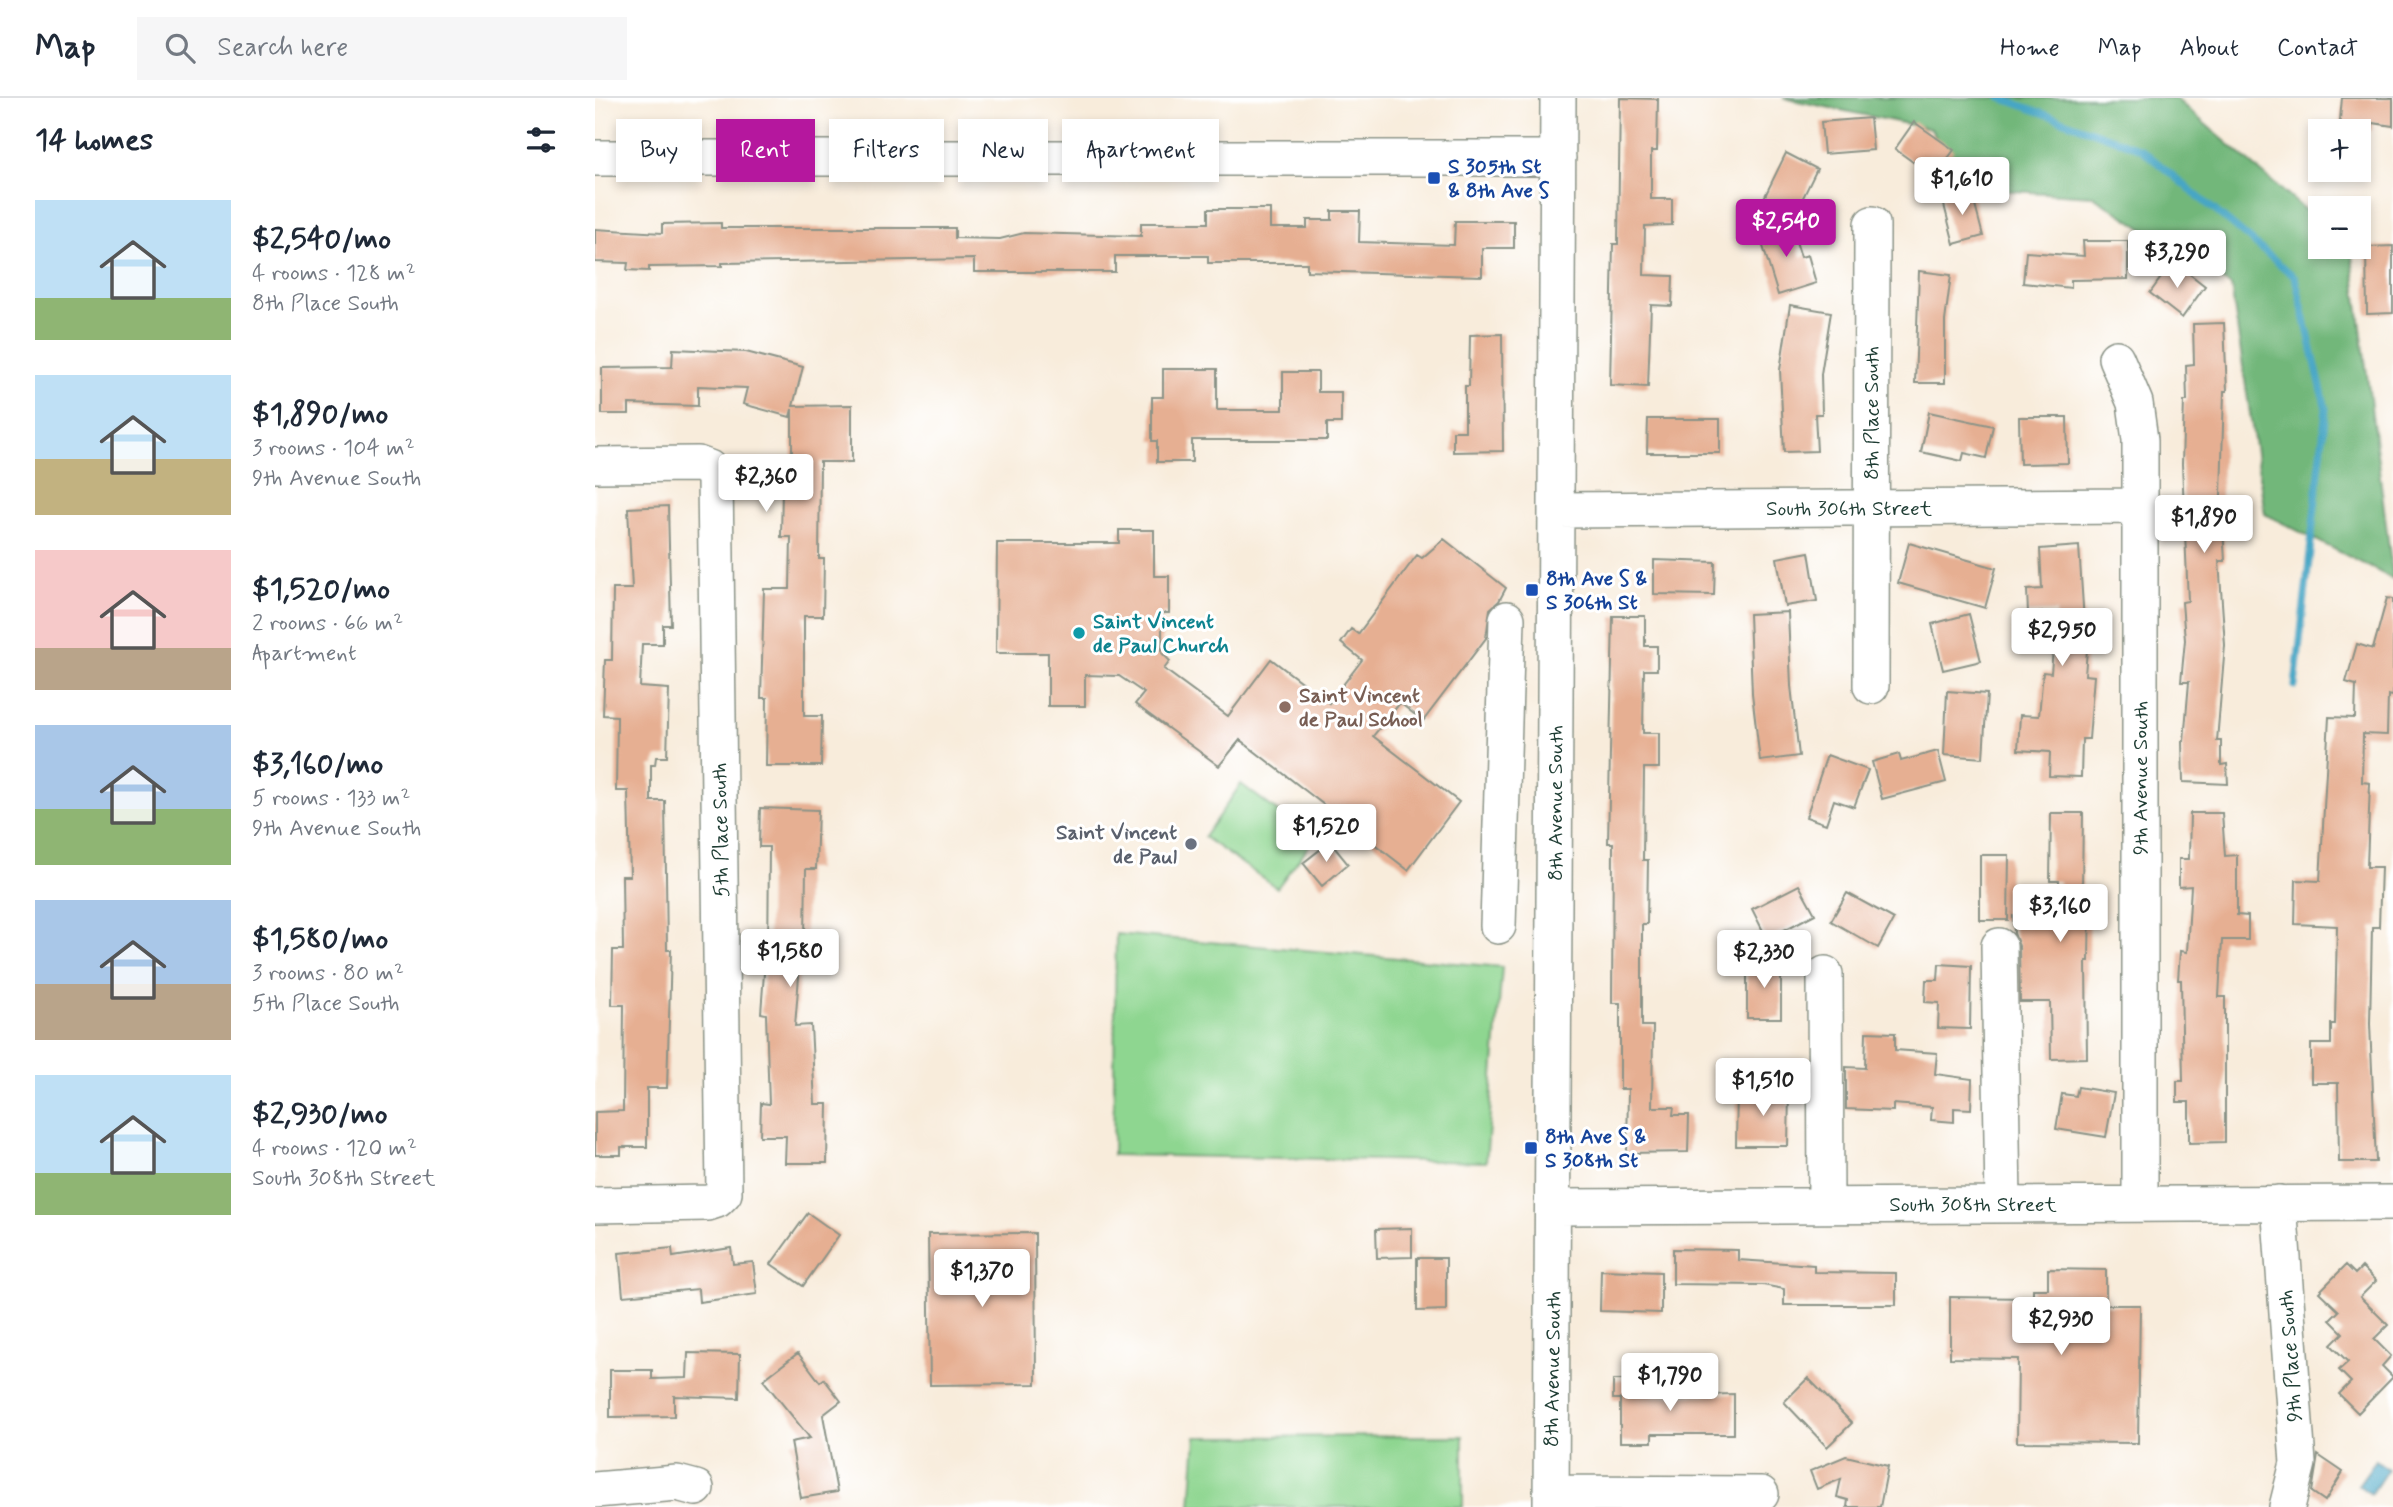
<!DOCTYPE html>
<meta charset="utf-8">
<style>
:root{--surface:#fff;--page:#f6f6f7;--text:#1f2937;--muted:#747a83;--line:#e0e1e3;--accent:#b5179e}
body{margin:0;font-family:Mynerve,sans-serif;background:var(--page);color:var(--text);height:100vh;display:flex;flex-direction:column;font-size:26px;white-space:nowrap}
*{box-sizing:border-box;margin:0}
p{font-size:23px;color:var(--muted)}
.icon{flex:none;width:38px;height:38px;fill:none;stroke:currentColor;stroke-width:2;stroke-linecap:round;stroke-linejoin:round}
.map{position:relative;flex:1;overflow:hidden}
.drawer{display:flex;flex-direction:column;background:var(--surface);width:595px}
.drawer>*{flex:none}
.top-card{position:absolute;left:21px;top:21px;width:665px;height:63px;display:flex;gap:14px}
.tools{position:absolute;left:1713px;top:21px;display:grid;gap:14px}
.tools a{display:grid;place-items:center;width:63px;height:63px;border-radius:0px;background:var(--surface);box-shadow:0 4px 10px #0003;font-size:35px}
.price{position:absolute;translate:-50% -60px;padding:0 16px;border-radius:7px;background:#fff;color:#222;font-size:23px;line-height:46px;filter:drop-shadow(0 2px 4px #0008)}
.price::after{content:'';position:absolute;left:50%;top:42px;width:21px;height:16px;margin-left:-10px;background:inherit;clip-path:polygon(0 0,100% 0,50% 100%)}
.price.selected{background:var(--accent);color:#fff}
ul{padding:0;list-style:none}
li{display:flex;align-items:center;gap:21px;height:175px;padding:0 35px}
li span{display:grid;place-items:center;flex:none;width:196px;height:140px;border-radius:0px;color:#555}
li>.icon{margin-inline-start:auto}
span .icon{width:84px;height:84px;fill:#fffc;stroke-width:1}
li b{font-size:30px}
h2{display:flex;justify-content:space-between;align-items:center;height:84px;padding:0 35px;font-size:30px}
.chip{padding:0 24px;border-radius:0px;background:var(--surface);box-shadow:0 4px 10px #0003;font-size:24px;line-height:63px}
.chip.selected{background:var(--accent);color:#fff}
header{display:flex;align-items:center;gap:42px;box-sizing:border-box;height:98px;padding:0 35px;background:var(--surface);border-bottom:2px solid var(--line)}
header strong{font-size:33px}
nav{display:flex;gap:38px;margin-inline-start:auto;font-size:24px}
.search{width:490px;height:63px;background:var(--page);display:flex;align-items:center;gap:18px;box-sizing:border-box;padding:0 24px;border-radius:0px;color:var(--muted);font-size:26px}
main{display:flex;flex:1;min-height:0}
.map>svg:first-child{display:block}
</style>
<header>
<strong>Map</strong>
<div class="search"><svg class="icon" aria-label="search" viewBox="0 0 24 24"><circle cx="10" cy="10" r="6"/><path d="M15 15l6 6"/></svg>Search here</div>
<nav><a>Home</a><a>Map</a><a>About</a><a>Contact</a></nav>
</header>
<main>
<section class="drawer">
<h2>14 homes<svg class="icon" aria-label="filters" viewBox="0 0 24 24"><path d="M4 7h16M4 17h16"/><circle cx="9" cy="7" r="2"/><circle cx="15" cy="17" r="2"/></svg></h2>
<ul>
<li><span style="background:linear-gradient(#bfe0f5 70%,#8fb573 0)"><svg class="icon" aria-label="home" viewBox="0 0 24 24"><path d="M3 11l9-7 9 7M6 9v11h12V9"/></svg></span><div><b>$2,540/mo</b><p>4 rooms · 128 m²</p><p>8th Place South</p></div></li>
<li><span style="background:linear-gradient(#bfe0f5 60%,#c2b280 0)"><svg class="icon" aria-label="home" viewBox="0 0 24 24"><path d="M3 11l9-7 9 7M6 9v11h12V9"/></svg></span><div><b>$1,890/mo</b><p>3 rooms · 104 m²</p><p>9th Avenue South</p></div></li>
<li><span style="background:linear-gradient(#f6c9c9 70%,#b9a48a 0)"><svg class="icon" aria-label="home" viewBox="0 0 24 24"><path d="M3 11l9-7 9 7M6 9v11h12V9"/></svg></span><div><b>$1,520/mo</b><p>2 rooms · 66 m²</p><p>Apartment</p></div></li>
<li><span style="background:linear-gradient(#a9c7e8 60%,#8fb573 0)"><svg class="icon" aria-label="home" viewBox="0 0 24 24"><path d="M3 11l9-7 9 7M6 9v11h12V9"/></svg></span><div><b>$3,160/mo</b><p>5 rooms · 133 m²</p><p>9th Avenue South</p></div></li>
<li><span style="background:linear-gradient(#a9c7e8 60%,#b9a48a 0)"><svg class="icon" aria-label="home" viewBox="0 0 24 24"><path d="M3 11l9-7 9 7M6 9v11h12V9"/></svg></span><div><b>$1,580/mo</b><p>3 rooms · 80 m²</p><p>5th Place South</p></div></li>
<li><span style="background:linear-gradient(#bfe0f5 70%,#8fb573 0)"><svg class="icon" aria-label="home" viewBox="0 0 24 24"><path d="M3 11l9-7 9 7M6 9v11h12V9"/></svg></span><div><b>$2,930/mo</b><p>4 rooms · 120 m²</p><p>South 308th Street</p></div></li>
</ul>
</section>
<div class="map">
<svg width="1798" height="1409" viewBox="0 0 1798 1409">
<rect width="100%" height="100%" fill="#fff"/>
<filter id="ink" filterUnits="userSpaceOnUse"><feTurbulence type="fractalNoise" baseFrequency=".0143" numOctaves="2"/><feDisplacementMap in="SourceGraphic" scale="14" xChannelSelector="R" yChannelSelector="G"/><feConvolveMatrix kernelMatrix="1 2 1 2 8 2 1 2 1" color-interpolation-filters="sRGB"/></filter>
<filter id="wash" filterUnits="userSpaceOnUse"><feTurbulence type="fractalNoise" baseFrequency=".00686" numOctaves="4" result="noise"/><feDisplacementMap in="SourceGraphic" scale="28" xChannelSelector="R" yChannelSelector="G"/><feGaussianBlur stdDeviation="1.57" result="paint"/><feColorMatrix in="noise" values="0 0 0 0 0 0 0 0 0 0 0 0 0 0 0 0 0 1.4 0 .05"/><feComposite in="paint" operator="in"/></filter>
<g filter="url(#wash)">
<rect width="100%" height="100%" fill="#f8ecdb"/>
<!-- green -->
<path fill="#8ed690" stroke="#568a62" stroke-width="2" d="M646,686L719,741L682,790L609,739Z
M521,836L907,869L891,1064L518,1057Z
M868,1338V1409H596L601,1339Z"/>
<!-- forest -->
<path fill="#72b77a" stroke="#487a57" stroke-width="2" d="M1188,0H1580L1725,125L1726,149L1756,151L1798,481L1670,416L1636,188L1498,98L1368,90L1336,31Z"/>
<!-- water -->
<path fill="#46a6c5" stroke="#32727c" stroke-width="2" d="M1781,1362L1793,1371L1776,1396L1763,1387Z"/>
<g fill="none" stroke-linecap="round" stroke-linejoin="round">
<!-- stream -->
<path stroke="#46a6c5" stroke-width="7" d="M1406,0L1546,51L1700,179L1731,311L1700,588"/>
</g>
<g id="blocks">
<!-- building -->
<path fill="#e6af92" d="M1025,0L1063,1L1062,53H1056V101H1077V127L1050,128L1049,177L1078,178L1077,208L1056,207L1053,289L1015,287L1018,146H1023Z
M1747,0H1798V28L1778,25L1777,33H1744Z
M1275,20L1278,52L1229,56L1226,24Z
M1319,24L1359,52L1339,79L1300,51Z
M1191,55L1222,71L1200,116L1169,100Z
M1376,92L1388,138L1359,146L1347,99Z
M613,111H675V130H712V122H737V113H765L764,144L859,147L860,123H919V150H887V178L712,173V165H613V158H520V174H379V161L127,165V168L54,169V173L32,172L33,165L0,164V131L67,135V126L126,125V130H360V140L405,141L429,135L546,138V125H613Z
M1194,122L1206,159L1213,157L1221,185L1183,197L1163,132Z
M1488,143H1533V181L1476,182V190L1428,185L1431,154L1489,158Z
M1798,148V215L1772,216L1771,149Z
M1578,163L1610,188L1587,220L1555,195Z
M1324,173L1356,177L1350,223V285H1320Z
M1195,207L1236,214L1226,276L1227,316H1220L1222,353L1189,354L1185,272Z
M1629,225L1632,293H1629L1626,397L1630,463H1624L1630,547L1622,643H1626V667L1632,666L1633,686L1588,684L1587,643H1589L1594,584H1586L1590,542L1587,504L1593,503L1587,366L1589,303H1592L1591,267L1599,266L1598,226Z
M907,236L908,353L858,354V333H870V288H874L875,237Z
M78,251L151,254L208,269L198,308L257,307V364H225L224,461H229L228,518H209V618H227L226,668H171L172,600H166L169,491H195L196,439H186L187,393H197V311L195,319L148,306L152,290L103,288V308L34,306V316H7V270L77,269Z
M568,271H622V312H688V274H723V294H746V325H732V342H597V364H562V343H557V299H568Z
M1334,314L1398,328L1391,360L1369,355L1367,363L1326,354Z
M1424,319H1472L1473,365L1425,366Z
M1053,321H1125V355H1052Z
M73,408L76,527H68V546H47L45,589L74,591L72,659H61L60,667H56V703H70L72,852H76L72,990H52V1049H26V1057H0V1014L28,1013L29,907H17L18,852H28L27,778H35L33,693H21L22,618L8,617L10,562H17L18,491H37L33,410Z
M524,432H559V478H574V515H567V555L575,563L569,571L633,618L676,561L734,605L767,562L746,545L756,531L763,536L822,457L827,460L849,441L911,490L904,503L895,511L891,540L828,623L805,605L778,638L864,704L813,772L645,642L624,668L540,606L549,595L524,578L490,577V608H453V555H401L402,445H524Z
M1314,445L1401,470L1390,510L1303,485Z
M1484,448L1490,539H1493L1490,577L1499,578L1494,641H1487L1486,679L1454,678L1455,654L1423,652L1425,617L1444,618L1448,574L1456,575L1461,514L1433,515L1432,492L1447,491L1445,451Z
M1214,454L1222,503L1190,508L1182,460Z
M1059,462L1120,464L1119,497L1059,496Z
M1792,500L1798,501V598L1793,597L1792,637L1768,636L1767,684L1775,685L1772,769H1786L1784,829H1777L1775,926L1781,1064H1744L1743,985H1716V946H1736V926H1740L1742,828L1700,826L1701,782L1725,783L1734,619L1760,620L1761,587L1751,584L1762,546L1778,551Z
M1193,514L1196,588L1204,658L1165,663L1157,595L1154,516Z
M1374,516L1386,563L1348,572L1337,526Z
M1018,518H1050V548H1062V572H1049L1048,635H1064V670H1049L1048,762H1053L1052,826H1047V928H1058L1057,1009H1079L1078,1017H1094L1093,1054L1032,1055L1033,991H1025V905H1017L1018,745H1013Z
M1352,593L1392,596L1388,660L1349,657Z
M1343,653L1351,684L1287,701L1277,664L1304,656L1306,663Z
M1232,657L1273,672L1259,709L1239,702L1231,726L1211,719Z
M165,710L223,712L221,771H211L210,841H207L200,928L216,927L220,1006H233L232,1065H190L191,1038H165L166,1005L174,1006L171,916L166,915L170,862H173L174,749H164Z
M1456,715H1488L1487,792H1495L1494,863H1491L1492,960L1456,961L1455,904H1425L1424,848L1419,835L1418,818H1464V783H1455Z
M1595,715H1627L1630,758L1642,757V817L1653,818V842H1627L1624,899H1630V1044L1594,1045V1004H1582V983H1588L1586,882H1583L1585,853L1592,854L1596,788L1584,789V761H1594Z
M735,744L753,766L727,788L708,765Z
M1385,757H1414L1413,822H1385Z
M1204,787L1220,816L1172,841L1157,811Z
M1252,795L1299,821L1283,850L1236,823Z
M1152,864H1186V920H1152Z
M1344,866L1376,868L1375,931L1343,930L1344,905L1330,904L1331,882H1343Z
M1271,934L1300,935V952L1342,955L1340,976L1377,981L1376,1011L1359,1010V1024L1336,1022L1337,1009L1298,1006V1013L1251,1011V969L1270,970Z
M1483,989L1519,995L1511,1039L1461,1031L1467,996L1481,998Z
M1142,992H1194L1193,1048H1141Z
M213,1115L244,1137L208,1188L176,1166Z
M817,1130V1159L782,1160L781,1131Z
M440,1135L441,1286L335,1287L333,1136Z
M77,1150L78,1159L136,1150L138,1166L158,1164L162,1196L104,1204L103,1191L28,1198L24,1155Z
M1078,1151L1143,1152V1162L1219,1167V1174L1301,1175V1207H1189V1191L1168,1187L1078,1186Z
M822,1160H851V1212L822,1213Z
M1751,1167L1760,1176L1767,1169L1781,1183L1765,1199L1793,1227L1779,1241L1796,1258L1787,1268L1798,1279L1763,1315L1744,1296L1756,1284L1744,1272L1753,1264L1736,1247L1748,1235L1735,1222L1744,1213L1724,1194Z
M1453,1171L1511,1172V1207H1545L1543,1345L1422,1344L1423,1261L1355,1260V1199L1438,1200V1191H1453Z
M1006,1172L1066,1174V1215L1005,1213Z
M93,1255L145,1256L144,1300L79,1298V1318L15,1319V1272H57V1281L92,1280Z
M203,1255L225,1284L229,1281L246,1303L228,1317L242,1394L206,1400L196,1344L215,1340L168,1282Z
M1213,1280L1257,1325L1232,1349L1189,1304Z
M1018,1282H1058L1057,1298L1139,1296V1336H1057V1344H1025V1301H1018Z
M1723,1357L1748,1374L1730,1403L1717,1394Z
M1251,1358L1293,1368L1285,1409H1252L1253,1402L1242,1399L1246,1381L1222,1391L1215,1373Z"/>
</g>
</g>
<g filter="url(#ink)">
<use href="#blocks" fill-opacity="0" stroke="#8c9488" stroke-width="2"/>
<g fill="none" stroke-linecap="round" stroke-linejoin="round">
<defs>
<path id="minor" d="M0,60H963
M1521,260L1540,305L1545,342V1105
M0,367L103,366L114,370L120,380L129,1095L122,1102L113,1105L0,1107
M962,412L1545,408
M1276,588L1277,126
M903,828L912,521
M1404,848L1408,1106
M1230,876L1231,1106
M1684,1105L1703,1365L1692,1409
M959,1109L1798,1105
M0,1392L82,1385L101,1390
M956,1395L1166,1396
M956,1409L963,0"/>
</defs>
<!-- minor casing -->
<use href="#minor" stroke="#8c9488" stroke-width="38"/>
<!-- minor -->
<use href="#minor" stroke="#fff" stroke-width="35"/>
</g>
</g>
<!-- markers -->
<g fill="#1a4fb4" stroke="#fff" stroke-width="2.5">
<rect x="832" y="73" width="14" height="14" rx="3.5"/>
<rect x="930" y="485" width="14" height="14" rx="3.5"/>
<rect x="929" y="1043" width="14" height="14" rx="3.5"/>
</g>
<circle fill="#0f9aa8" stroke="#fff" stroke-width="2.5" cx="484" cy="535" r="7"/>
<circle fill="#8d6e63" stroke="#fff" stroke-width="2.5" cx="690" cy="609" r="7"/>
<circle fill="#6b7280" stroke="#fff" stroke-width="2.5" cx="596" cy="746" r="7"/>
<g text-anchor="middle" stroke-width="6" stroke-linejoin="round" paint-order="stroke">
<!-- transit labels -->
<g font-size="21" font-weight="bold" fill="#164399" stroke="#fff" text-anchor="start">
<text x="853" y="75">S 305th St<tspan x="853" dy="24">&amp; 8th Ave S</tspan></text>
<text x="951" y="487">8th Ave S &amp;<tspan x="951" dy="24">S 306th St</tspan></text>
<text x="950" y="1045">8th Ave S &amp;<tspan x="950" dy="24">S 308th St</tspan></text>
</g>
<!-- street labels -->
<g font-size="21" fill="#1f3d34" stroke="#fff">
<text transform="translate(1276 315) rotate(-90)" y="7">8th Place South</text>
<text x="1254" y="417">South 306th Street</text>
<text transform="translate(1545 680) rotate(-90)" y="7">9th Avenue South</text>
<text transform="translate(960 705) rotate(-90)" y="7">8th Avenue South</text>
<text transform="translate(125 732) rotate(-91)" y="7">5th Place South</text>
<text x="1378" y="1113">South 308th Street</text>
<text transform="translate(1695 1258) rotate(-94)" y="7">9th Place South</text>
<text transform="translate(957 1271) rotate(-89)" y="7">8th Avenue South</text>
</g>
<!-- culture labels -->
<g font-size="21" font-weight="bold" fill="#0d838f" stroke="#fff" text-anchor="start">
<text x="498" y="530">Saint Vincent<tspan x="498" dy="24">de Paul Church</tspan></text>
</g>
<!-- education labels -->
<g font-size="21" font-weight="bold" fill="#785e54" stroke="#fff" text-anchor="start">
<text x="704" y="604">Saint Vincent<tspan x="704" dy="24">de Paul School</tspan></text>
</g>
<!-- worship labels -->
<g font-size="21" font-weight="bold" fill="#5b616d" stroke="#fff" text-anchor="end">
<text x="582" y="741">Saint Vincent<tspan x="582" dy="24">de Paul</tspan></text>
</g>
</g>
</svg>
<div class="tools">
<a>+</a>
<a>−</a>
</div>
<b class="price" style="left:1367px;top:119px">$1,610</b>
<b class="price selected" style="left:1191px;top:161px">$2,540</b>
<b class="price" style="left:1582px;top:192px">$3,290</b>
<b class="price" style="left:171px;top:416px">$2,360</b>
<b class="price" style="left:1609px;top:457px">$1,890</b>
<b class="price" style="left:1467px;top:570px">$2,950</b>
<b class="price" style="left:731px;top:766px">$1,520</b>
<b class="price" style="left:1465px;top:846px">$3,160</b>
<b class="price" style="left:195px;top:891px">$1,580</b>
<b class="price" style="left:1169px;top:892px">$2,330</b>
<b class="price" style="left:1168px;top:1020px">$1,510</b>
<b class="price" style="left:387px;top:1211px">$1,370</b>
<b class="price" style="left:1466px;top:1259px">$2,930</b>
<b class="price" style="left:1075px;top:1315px">$1,790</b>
<div class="top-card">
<a class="chip">Buy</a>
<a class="chip selected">Rent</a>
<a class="chip">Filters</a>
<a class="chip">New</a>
<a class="chip">Apartment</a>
</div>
</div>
</main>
